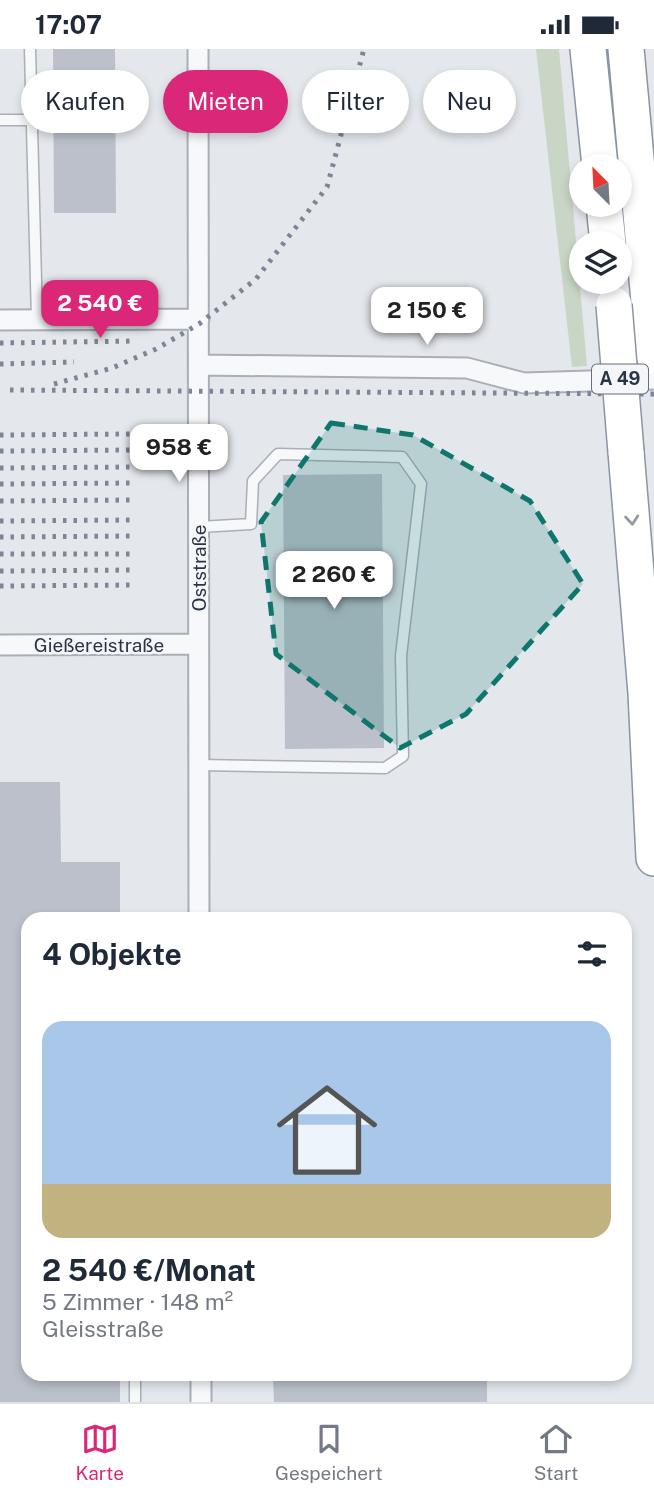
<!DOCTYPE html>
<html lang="de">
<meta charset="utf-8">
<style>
:root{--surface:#fff;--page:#f6f6f7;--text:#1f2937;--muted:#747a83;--line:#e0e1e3;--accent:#db2777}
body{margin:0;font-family:"Public Sans",sans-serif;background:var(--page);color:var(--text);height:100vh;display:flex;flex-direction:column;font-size:26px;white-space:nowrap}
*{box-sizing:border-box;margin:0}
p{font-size:23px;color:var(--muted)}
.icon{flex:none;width:38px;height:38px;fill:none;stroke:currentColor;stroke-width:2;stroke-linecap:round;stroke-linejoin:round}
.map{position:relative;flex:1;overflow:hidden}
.drawer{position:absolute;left:21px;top:863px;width:611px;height:469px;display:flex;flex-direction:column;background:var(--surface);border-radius:21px;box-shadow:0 4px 10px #0003}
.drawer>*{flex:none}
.hud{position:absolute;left:21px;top:21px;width:612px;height:63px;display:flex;gap:14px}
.needle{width:46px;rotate:336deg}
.controls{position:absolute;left:569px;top:105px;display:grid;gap:14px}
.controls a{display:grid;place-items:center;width:63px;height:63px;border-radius:50%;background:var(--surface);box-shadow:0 4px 10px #0003;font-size:35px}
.price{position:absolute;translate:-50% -60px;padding:0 16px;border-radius:14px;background:#fff;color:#222;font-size:23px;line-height:46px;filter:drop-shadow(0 2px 4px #0008)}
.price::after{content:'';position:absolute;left:50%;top:42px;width:21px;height:16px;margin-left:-10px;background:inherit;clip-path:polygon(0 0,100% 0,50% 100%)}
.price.active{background:var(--accent);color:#fff}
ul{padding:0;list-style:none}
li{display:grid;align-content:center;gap:14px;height:371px;padding:0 21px}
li+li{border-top:2px solid var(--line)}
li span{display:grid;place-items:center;height:217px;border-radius:21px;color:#555}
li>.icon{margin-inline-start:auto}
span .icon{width:126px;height:126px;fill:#fffc;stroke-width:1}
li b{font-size:30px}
h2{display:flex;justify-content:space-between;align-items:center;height:84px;padding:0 21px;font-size:30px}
.pill{padding:0 24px;border-radius:32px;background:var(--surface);box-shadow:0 4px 10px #0003;font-size:24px;line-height:63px}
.pill.active{background:var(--accent);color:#fff}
.status{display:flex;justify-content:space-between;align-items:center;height:49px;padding:0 35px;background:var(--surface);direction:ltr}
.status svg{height:19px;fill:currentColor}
.tab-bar{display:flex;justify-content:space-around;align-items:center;height:98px;border-top:2px solid var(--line);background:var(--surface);font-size:19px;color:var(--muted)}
.tab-bar a{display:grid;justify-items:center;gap:4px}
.tab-bar .active{color:var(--accent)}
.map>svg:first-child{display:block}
</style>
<div class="status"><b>17:07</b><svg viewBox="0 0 49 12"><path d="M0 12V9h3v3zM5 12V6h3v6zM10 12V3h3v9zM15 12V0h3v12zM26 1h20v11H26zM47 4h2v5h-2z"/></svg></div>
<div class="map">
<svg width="654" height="1353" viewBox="0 0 654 1353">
<rect width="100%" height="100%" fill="#e4e7ec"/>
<!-- green -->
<path fill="#c9d6c5" d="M536,0H559L587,317L572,318Z"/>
<!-- building -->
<path fill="#bbc0ca" d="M53,0H115L116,164H54Z
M382,425L384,699L285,700L283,426Z
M0,733H60L61,813H120V870H28V1325H120V1353H0Z
M273,1325H487V1353H274Z"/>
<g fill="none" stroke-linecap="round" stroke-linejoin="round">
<defs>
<path id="service" d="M30,0L37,271
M0,71H32
M199,716L385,719L403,707L401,607L421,435L402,408L278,405L253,432L251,475L199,478
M135,1325V1353"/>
<path id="minor" d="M198,0L199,870
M0,271L199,270
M199,316L467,319L524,334L654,330
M0,596L198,595
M201,1325V1353"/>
<path id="motorway" d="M588,0L600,117
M626,0L654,307
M604,156L608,194
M626,403L646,644L654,809"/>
</defs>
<!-- service casing -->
<use href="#service" stroke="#a9aeb7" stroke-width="13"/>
<!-- minor casing -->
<use href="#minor" stroke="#a9aeb7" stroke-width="23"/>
<!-- motorway casing -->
<use href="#motorway" stroke="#8b94a3" stroke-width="38"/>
<!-- service -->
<use href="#service" stroke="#f7f8fa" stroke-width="10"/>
<!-- minor -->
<use href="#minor" stroke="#f7f8fa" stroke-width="19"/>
<!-- motorway -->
<use href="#motorway" stroke="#fff" stroke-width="35"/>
<!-- rail -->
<path stroke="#7d8696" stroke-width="5" stroke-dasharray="3.5 7" stroke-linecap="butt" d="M0,294L136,292
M0,315L74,313
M54,335L112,319L156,300L199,275L256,230L327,138L364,0
M10,341L654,345
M0,386L132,385
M0,402L132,401
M0,419L132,418
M0,435L133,434
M0,452L133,451
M0,472L133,471
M0,488L133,487
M0,505H134
M0,522L134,521
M0,537L134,536"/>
<defs>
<path id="motorway-bridge" d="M614,256L626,403"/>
</defs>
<!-- motorway-bridge casing -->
<use href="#motorway-bridge" stroke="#8b94a3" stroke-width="38" stroke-linecap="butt"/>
<!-- motorway-bridge -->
<use href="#motorway-bridge" stroke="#fff" stroke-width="35"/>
</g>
<!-- one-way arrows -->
<defs><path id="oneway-chevron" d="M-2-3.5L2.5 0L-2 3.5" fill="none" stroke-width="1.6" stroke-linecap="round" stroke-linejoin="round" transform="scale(1.75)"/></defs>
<use stroke="#959aa2" href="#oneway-chevron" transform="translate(632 471) rotate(85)"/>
<!-- marked area -->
<path fill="#0f766e" fill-opacity="0.2" stroke="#0f766e" stroke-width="5" stroke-dasharray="14 9" stroke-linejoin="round" d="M331,374L413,386L530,452L583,535L466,665L400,699L276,605L261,473Z"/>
<g text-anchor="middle" stroke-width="5" stroke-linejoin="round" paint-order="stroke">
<!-- shield labels -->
<rect fill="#f4f6f9" stroke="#676e7b" stroke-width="2" x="592" y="315.5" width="56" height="29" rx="5"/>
<g font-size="18" font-weight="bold" fill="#2b3445">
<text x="620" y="336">A 49</text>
</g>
<!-- street labels -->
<g font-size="19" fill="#2b3445" stroke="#f4f6f9">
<text transform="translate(199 519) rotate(-90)" y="7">Oststraße</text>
<text x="99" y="603">Gießereistraße</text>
</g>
</g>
</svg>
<div class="controls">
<a><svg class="needle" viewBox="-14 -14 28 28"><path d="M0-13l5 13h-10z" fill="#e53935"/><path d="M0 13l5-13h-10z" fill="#747a83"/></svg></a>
<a><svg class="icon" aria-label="layers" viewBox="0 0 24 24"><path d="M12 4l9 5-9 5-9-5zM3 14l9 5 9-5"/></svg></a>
</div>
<b class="price active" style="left:100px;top:291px">2 540 €</b>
<b class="price" style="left:427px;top:298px">2 150 €</b>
<b class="price" style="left:179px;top:435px">958 €</b>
<b class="price" style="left:334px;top:562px">2 260 €</b>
<div class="hud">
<a class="pill">Kaufen</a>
<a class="pill active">Mieten</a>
<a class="pill">Filter</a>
<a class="pill">Neu</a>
</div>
<section class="drawer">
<h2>4 Objekte<svg class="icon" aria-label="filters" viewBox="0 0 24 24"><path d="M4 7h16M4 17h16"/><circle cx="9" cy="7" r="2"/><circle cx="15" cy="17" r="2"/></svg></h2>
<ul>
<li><span style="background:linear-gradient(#a9c7e8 75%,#c2b280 0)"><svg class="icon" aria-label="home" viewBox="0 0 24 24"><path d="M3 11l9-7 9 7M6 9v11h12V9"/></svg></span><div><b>2 540 €/Monat</b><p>5 Zimmer · 148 m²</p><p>Gleisstraße</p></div></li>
</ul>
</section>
</div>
<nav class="tab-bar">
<a class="active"><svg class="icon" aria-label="map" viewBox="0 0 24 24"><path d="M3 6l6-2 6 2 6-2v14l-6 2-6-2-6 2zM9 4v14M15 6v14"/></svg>Karte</a>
<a><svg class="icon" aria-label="saved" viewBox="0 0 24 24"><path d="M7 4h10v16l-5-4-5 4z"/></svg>Gespeichert</a>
<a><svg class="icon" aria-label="home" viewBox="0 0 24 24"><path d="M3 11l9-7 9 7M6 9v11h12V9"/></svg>Start</a>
</nav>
